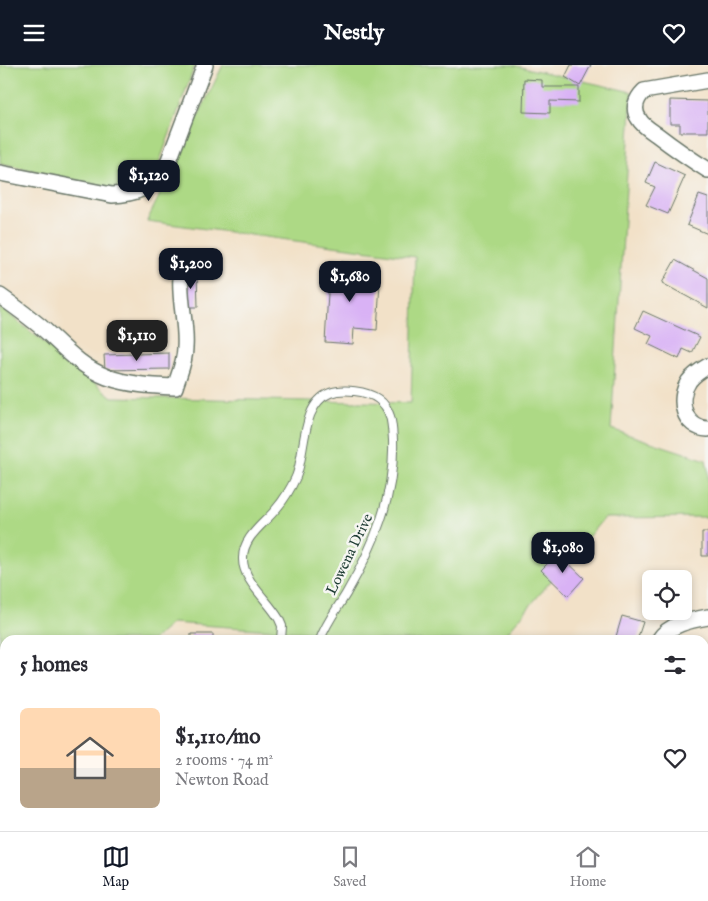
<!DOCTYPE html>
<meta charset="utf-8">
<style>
:root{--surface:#fff;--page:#f2f2f3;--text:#2b2b33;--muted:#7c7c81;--line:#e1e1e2;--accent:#111827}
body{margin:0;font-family:"IM FELL English",serif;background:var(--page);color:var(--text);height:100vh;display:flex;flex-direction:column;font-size:19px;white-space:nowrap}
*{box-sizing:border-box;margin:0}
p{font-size:16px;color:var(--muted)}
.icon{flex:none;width:28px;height:28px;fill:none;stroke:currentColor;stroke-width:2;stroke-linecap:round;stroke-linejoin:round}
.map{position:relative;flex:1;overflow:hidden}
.drawer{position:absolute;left:0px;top:570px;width:709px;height:196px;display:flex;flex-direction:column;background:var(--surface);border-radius:15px 15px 0 0;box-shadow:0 2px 8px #0003}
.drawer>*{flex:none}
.tools{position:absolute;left:642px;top:505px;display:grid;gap:10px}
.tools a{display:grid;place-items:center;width:50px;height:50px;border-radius:8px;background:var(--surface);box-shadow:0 2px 8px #0003;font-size:25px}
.price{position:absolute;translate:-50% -42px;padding:0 11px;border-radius:10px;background:var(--accent);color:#fff;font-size:16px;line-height:32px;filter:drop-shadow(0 1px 2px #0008)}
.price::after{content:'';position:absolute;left:50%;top:30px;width:15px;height:11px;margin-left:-8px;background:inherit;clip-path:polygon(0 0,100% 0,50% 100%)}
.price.on{background:#222;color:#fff}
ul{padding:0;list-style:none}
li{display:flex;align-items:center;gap:15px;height:125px;padding:0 20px}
li span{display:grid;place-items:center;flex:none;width:140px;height:100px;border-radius:8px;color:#555}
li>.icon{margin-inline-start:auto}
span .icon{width:60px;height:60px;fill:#fffc;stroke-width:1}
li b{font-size:21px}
h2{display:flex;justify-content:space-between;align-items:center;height:60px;padding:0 20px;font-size:21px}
header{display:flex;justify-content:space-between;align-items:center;height:65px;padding:0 20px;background:var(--accent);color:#fff;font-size:22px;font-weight:800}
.menu{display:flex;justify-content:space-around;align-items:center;height:70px;border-top:1px solid var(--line);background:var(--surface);font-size:14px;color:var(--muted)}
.menu a{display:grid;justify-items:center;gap:2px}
.menu .on{color:var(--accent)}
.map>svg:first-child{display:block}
</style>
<header><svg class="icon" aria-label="menu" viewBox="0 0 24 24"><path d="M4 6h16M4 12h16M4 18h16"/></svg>Nestly<svg class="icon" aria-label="heart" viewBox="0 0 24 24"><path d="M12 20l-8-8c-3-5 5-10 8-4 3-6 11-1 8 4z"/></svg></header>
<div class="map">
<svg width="708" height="766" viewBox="0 0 708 766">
<rect width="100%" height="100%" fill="#f6f6f2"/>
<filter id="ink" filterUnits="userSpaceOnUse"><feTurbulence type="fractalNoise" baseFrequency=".02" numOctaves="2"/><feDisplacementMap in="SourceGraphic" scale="10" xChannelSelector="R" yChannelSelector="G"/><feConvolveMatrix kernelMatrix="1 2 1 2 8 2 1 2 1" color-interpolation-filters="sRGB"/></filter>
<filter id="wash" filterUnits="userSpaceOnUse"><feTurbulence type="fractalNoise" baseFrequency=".0096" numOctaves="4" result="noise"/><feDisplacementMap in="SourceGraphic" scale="20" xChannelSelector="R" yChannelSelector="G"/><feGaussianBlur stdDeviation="1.12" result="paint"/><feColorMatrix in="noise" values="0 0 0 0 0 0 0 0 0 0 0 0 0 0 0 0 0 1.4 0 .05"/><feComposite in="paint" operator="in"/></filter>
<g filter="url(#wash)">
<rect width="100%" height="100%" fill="#f2e1c8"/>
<!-- green -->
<path fill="#add985" stroke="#668b5c" d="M0,0H195L159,98L140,119L111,123L0,98Z
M223,0H512L632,27L611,364L706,395L708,405V452L604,453L501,575H329L328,569L172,558L153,575H5V641L0,626V242L112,332L411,338L415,192L147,156Z"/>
<g id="blocks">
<!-- building -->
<path fill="#d9b2f5" d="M571,0H591L580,21L565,12Z
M524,14L542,15V22H579V37L550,36V48L523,47Z
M670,35L708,36V67H680V59H670Z
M655,97L685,111L668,149L646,140L655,122L646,118Z
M699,130L708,133V169L687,160Z
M675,195L708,213V243L662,218Z
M330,196L360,198L359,217L380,218L377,265L354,263L353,279L325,277Z
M185,207H197L198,242H185Z
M643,246L700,272L692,288L683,284L679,294L648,279L652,271L635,263Z
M169,288V304L105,305L104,290Z
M702,467H708V491H702Z
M558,488L584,513L568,531L541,505Z
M622,551L643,557L637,575H615Z
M191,569H213V575H191Z
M708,584V611L704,600V586Z
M708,656V690L704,688V664Z
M108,761H135L141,766H115Z
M477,761H509V762L496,766H479Z
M568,761H594L602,765L601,766H566Z"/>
</g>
</g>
<g filter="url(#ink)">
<use href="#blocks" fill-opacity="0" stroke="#697668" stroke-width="1"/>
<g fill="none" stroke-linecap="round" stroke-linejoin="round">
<defs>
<path id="lane" d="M281,575L282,561L279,554C268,535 242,515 243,493C243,472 264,459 276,444C284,435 291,423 296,412C306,387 301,339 330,328C343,323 367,326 378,334C392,344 392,360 393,375C395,431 374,481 346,529C337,544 326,558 320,575
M82,766L83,761"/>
<path id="street" d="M708,15L644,26C636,34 632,44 639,54C642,60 650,65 656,69C673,82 690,94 708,105
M0,108L112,130C135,129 152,123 166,103L205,0
M0,231C17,243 34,255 49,269C67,286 83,303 107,312C129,320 153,321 175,322C179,309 185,297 185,283C187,260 179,236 181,212
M708,301C701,305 694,309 689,316C677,334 683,363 708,364
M659,575C669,559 691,555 708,552
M704,626L708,627"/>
</defs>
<!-- lane casing -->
<use href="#lane" stroke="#697668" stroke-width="10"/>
<!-- street casing -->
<use href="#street" stroke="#697668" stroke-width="18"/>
<!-- lane -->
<use href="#lane" stroke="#fff" stroke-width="8"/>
<!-- street -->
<use href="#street" stroke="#fff" stroke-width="15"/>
</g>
</g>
<g text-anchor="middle" stroke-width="5" stroke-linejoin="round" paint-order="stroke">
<!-- street labels -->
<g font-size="15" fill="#1f3d34" stroke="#f6f6f2">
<text transform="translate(349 489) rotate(-64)" y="5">Lowena Drive</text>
</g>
</g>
</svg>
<div class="tools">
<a><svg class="icon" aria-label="locate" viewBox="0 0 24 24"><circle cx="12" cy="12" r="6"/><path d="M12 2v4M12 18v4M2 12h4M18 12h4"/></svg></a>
</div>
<b class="price" style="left:149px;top:137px">$1,120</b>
<b class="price" style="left:191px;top:225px">$1,200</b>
<b class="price" style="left:350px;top:238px">$1,680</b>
<b class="price on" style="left:137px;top:297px">$1,110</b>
<b class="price" style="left:563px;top:509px">$1,080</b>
<section class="drawer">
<h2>5 homes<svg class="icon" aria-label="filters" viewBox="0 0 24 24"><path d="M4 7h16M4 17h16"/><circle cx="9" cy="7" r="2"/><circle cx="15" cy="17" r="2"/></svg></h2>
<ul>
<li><span style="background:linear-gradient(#ffd9b3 60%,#b9a48a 0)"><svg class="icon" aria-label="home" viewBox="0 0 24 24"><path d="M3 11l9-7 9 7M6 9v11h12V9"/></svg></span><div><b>$1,110/mo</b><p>2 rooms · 74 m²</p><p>Newton Road</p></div><svg class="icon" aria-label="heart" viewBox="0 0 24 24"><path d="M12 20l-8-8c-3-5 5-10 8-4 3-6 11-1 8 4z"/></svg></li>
</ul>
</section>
</div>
<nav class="menu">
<a class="on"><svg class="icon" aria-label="map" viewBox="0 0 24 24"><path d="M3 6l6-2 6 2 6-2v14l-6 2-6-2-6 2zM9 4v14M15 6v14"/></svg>Map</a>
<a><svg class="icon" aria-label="saved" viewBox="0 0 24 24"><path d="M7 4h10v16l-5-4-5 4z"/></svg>Saved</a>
<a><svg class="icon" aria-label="home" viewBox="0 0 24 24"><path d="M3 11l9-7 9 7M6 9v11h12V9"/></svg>Home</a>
</nav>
